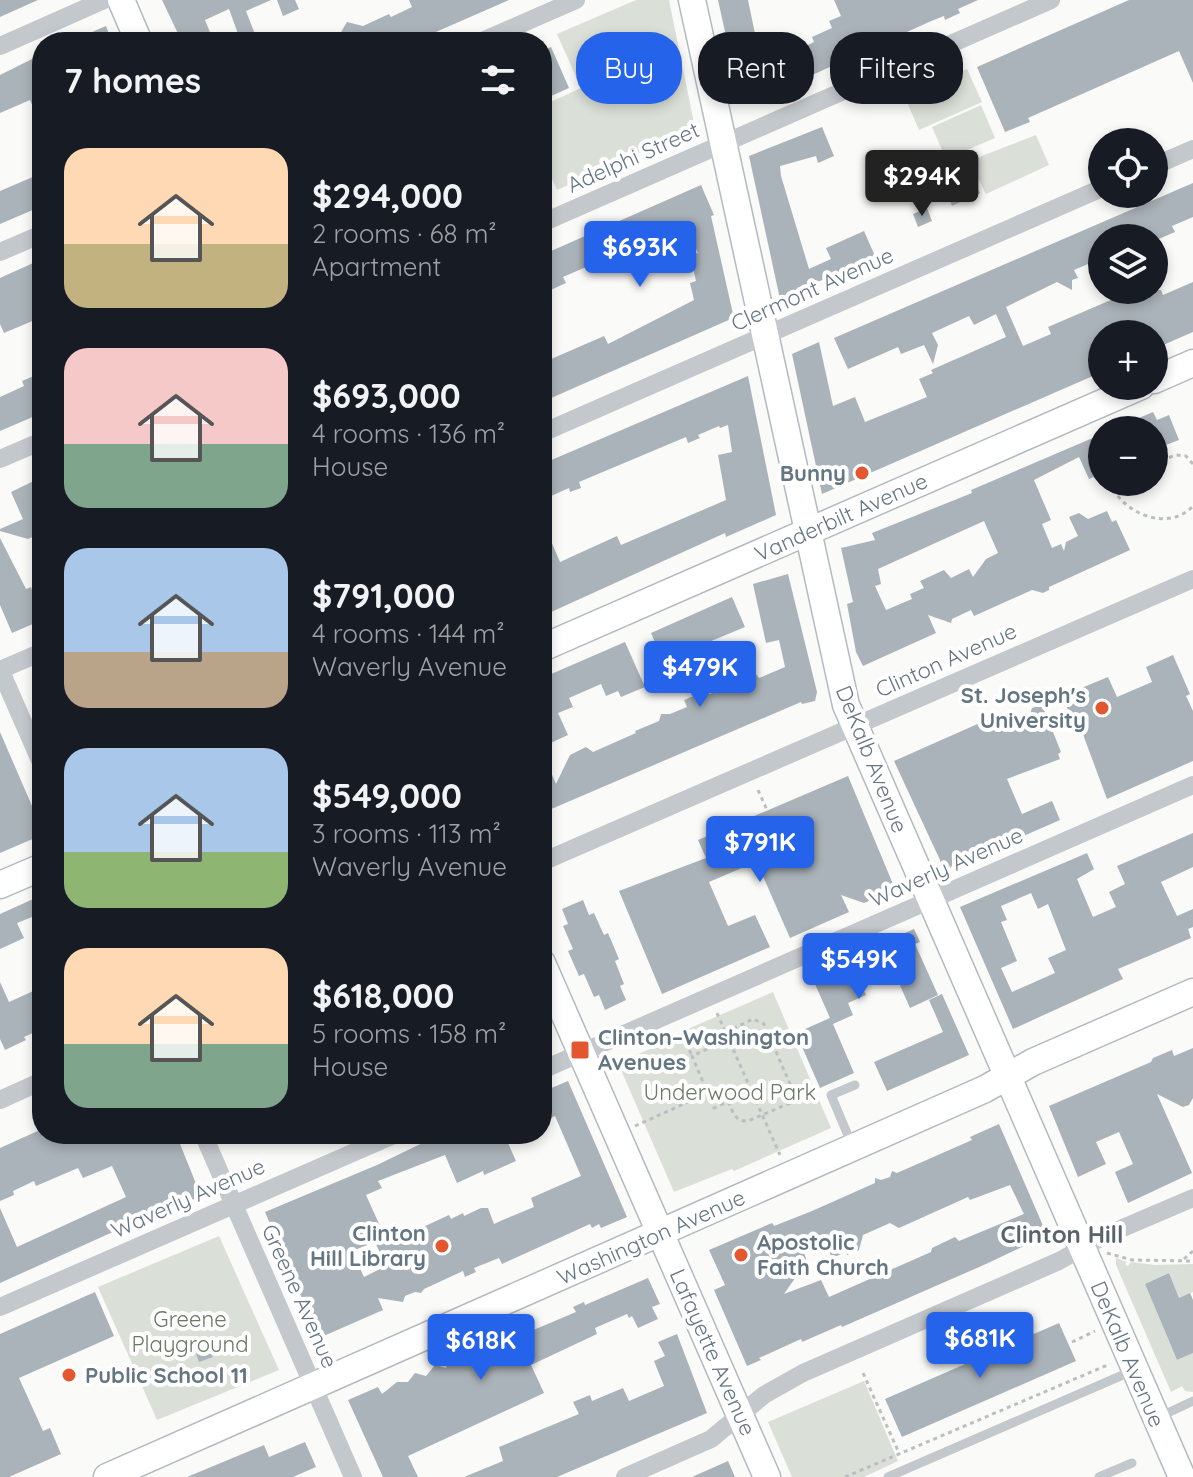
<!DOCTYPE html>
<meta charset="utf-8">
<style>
:root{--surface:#171b24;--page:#242831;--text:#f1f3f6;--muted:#9ea1a6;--accent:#2563eb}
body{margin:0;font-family:Quicksand,sans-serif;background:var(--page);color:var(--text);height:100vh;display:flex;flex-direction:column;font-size:30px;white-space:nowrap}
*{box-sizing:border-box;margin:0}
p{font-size:26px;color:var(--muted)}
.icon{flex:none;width:44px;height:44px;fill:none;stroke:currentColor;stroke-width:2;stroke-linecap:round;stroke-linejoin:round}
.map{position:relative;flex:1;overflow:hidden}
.sheet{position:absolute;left:32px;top:32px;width:520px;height:1112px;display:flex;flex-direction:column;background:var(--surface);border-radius:32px;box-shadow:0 4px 12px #0003}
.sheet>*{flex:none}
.guide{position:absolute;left:576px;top:32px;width:496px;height:72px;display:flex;gap:16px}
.buttons{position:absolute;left:1088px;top:128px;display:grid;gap:16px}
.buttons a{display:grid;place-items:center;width:80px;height:80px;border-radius:50%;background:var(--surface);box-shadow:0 4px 12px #0003;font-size:40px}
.price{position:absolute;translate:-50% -68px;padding:0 18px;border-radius:8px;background:var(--accent);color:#fff;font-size:26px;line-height:52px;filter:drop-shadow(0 2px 4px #0008)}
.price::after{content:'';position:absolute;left:50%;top:48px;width:24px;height:18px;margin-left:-12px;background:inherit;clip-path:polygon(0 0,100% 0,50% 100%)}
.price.selected{background:#222;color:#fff}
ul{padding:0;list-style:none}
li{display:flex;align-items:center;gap:24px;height:200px;padding:0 32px}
li span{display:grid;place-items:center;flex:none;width:224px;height:160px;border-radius:24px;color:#555}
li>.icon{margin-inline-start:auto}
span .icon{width:96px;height:96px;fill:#fffc;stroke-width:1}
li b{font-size:34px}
h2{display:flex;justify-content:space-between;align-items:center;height:96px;padding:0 32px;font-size:34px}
.tag{padding:0 28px;border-radius:32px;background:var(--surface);box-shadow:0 4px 12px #0003;font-size:28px;line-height:72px}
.tag.selected{background:var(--accent);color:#fff}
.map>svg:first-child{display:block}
</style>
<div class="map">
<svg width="1193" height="1477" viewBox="0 0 1193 1477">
<rect width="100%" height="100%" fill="#fafaf8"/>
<!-- green -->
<path fill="#dadfd7" d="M636,0H669L695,128L557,190L542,157V106L581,88L557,34Z
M967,69L982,102L919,130L904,95Z
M981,105L995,138L946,159L932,127Z
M1036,135L1049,165L986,194L969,161Z
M773,992L831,1128L734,1171L732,1169L674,1192L618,1063L675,1038L674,1035Z
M219,1236L279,1370L157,1420L98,1287Z
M1116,1258L1127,1262L1125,1264L1128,1266L1131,1262L1154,1265L1193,1264V1292L1179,1298L1169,1273L1145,1284L1177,1360L1193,1353V1392L1185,1391L1182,1386L1171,1392L1116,1265Z
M864,1381L898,1461L864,1477H792L768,1422Z"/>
<!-- water -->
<path fill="#bbc7cb" d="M973,179L980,193L952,206L946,191Z"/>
<!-- building -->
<path fill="#aab3b9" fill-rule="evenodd" d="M0,0H38L0,17Z
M162,0H271L246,11L258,42H241L229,9L205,20L214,42H182Z
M277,0H295L299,9L283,16Z
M409,0H509L413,42H335L347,22L363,26L389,14L391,17L412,7Z
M718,0H748L759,53L771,50L778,79L802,71L805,79L758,100L741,104Z
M834,0H978L958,9L960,13L945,20L944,16L929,22L810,76L798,50L814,42L812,37L832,28L829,21L841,16Z
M1129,0H1193V83L1179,51L1028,118L1030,122L1005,132L977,67Z
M106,26L112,42H69Z
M621,44L627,58L614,64L608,50Z
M551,47L569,88L542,100V51Z
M42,54V128L30,100L0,113V75Z
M822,127L834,156L818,163L816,156L780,166L781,176L809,269L831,259L826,248L864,231L875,256L780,299L749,156Z
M42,173V206L0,224V191Z
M1193,183V217L1172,226L1175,232L1154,241V238H1102V258L1074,270L1078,278L1072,280V290L1057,282L1006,307L1023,346L1051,334L1048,327L1134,290H1161L1163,295L1193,282V332L1154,349V334H1102V372L822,494L792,354L819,342L833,406L855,397L865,422L927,397L919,379L933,373L931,370L1006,337L996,314L974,325L969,316L932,333L938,345L933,364L924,345L901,354L898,347L848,369L834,338Z
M701,185L714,215L711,216L733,314L731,319L542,402V363L604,336L608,344L694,300L690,283L696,281L690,255L698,253L686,227L611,260L609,257L563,277L566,283L542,294V255Z
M927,208L932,221L918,227L913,214Z
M42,259V317L4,333L0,324V278Z
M36,375L38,379L42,378V413L0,431V397L24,386L22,381Z
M748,376L776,515L726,537L725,533L549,613L542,599V545L551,541L560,562L617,536L621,545L726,500L718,455L732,452L728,425L720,428L719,426L698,435L700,438L688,443L686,437L579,482L581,488L570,492L569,488L542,500V464Z
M1153,412L1157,420L1169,415L1179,440L1166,445L1168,450L1154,457V430H1111Z
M1102,434V473L1089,479L1079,457L1034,480L1051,520L1042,524L1052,548L1061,544L1064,551L1066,542L1078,536L1069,517L1079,513L1088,519L1107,511L1112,522L1116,520L1130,550L1049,587V590L1043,593L1032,590L974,616L971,610L952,619L951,623L928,615L936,633L863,666L856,652L847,604L853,602L841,548L875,540L872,533L972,493L971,490ZM984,521L998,553L986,559L973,577L969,569L951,578L944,570L920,581L924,588L910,594L912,599L886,610L875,586L881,584L878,569Z
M42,477V533L28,539L0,531V529L23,519L11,492Z
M0,538L26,589L31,587L32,590L42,586V620L12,633L0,605Z
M788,574L817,692L815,701L802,704L801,702L542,813V751L556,784L570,755L586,747L593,752L636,733L635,731L659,721L661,714H670L687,707L684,700L703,692L705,696L757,675L759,678L785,667L779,640L766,643L753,584Z
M732,597L745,627L663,661L651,633Z
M625,642L645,687L621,697L618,691L606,696L601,684L569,698L573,707L558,713L568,735L542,747V678Z
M1173,655L1190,694L1186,696L1193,711V761L1107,799L1081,729L1077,731L1062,696L1108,677L1117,697L1152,682L1146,667Z
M1038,706L1043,707L1061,752L1058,754L1060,759L1007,779L1022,814L1052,801L1060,820L987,852L986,850L962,864L955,861L941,882L940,860L894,761L982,722L985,728L998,723L1010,727L1028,720L1032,708Z
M0,732L42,829V835L0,853Z
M848,776L895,889L882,896L879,900L874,899L864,903L841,895L849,912L790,938L762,874L757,876L751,864L709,882L728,926L755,915L770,947L662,994L619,891L706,858L698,840Z
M1193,833V867L1161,882L1177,916L1193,909V927L1188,929L1191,938L1118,969L1123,979L1013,1029L960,907L1087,853L1094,869L1077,879L1093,917L1116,907L1109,892L1125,884L1117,866ZM1031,893L1038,909L1048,904L1066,950L1048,958L1055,973L1012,992L1001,968L1017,961L1001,922L1007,920L1001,906Z
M42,895V913L17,923L24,938L0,949V914Z
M583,900L589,915L594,913L604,935L608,933L619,959L615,961L624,984L620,986L626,1000L605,1010L599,995L594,997L584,974L579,976L568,951L573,949L563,926L568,924L562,909Z
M914,929L920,942L915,944L938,995L910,1008L887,956L855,970L866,995L848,1003L853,1015L833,1024L854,1073L820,1088L796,1033L830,1018L811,975Z
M0,982L9,1002L42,987V1029L24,1037L26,1040L5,1050L0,1039Z
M942,994L969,1055L887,1091L874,1062L943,1032L929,1000Z
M704,1027L710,1040L697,1046L691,1032Z
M1193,1048V1098L1189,1105L1183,1107L1157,1094L1192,1173L1128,1203L1115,1172L1133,1164L1119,1132L1096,1142L1106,1164L1078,1177L1049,1106L1151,1062L1153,1058L1172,1050L1174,1056Z
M568,1081L627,1217L601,1228L599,1224L592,1228L590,1224L502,1264L499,1258L474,1268L476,1272L465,1277L463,1271L424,1289L421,1293L415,1292L405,1296L403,1302L378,1298L383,1310L319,1338L265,1212L377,1165L437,1136L446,1134H504L516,1161L484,1175L483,1171L457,1183L445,1155L378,1181L382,1188L366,1195L385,1237L397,1239L449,1215L451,1219L463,1213L464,1216L481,1208H488L494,1224L505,1219L534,1207L531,1198L581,1176L555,1116L542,1122V1092ZM375,1242L386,1266L364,1277L352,1251Z
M999,1124L1047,1235L986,1264L842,1327L841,1325L802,1342L801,1339L759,1358L761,1360L747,1366L714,1290L725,1285L709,1250L772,1223L774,1226L812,1211L875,1183V1178L881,1180L890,1177L892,1171L897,1173L972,1140L970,1137ZM1010,1185L1024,1214L959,1241L955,1237L932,1248L931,1252L829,1297L821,1280L784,1294L807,1261L804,1253L826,1244L832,1258L846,1252L847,1255L859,1250L863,1235L890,1223L899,1228L968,1197L970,1200Z
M42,1129V1134H104L108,1142L128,1134H176L201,1196L147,1220L146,1217L0,1283V1208L17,1247L126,1197L112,1166L83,1178L78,1168L36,1186L34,1181L13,1191L14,1195L0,1201V1148Z
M1169,1273L1179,1298L1190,1293L1193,1300V1353L1177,1360L1145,1284Z
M648,1278L660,1304L652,1307L658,1319L638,1328L632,1316L629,1318L627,1314L595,1328L597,1334L531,1365L544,1393L408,1456L418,1477H383L348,1400L378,1387L382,1394L397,1382H408L415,1373L426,1376L435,1365L446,1368L449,1358H458L461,1352L467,1356L479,1350L480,1345L496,1339L507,1347L515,1325L524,1334L576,1312L573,1307L584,1302L585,1305Z
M95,1292L114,1336L19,1378L43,1431L50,1428L61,1454L9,1477H0V1334Z
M1059,1323L1076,1361L902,1437L885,1399Z
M677,1334L707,1413L557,1477H464L503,1461L499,1447L579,1414L573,1402L590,1395L592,1401L623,1388L629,1401L664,1386L654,1361L665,1356L658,1342Z
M208,1343L213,1357L199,1362L194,1348Z
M305,1442L316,1467L293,1477H187L264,1445L269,1457Z
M728,1461L735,1477H692Z"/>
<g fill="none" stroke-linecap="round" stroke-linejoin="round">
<defs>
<path id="secondary" d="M121,0L139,42
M692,0L846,705L1182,1477
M1154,380L1193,363
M542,648L1141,386
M0,885L42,867
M542,963L767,1477
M107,1477L985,1089L1033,1062L1193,992"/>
</defs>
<!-- secondary casing -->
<use href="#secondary" stroke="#b3babf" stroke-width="29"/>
<!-- path -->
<path stroke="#bbbfc2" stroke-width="3" stroke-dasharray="4 4" stroke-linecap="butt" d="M1154,463L1176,455L1186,456L1193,464
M1110,482C1121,513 1168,533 1193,506
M758,790L767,810
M717,1013L780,1155
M726,1032L753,1019L764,1024L794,1093L790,1103L748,1121C735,1122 733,1112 728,1101
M729,1039L692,1056L714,1108L752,1091
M686,1043L692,1056
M635,1126L708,1093
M308,1134H312
M325,1134L332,1143
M1107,1253L1132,1260L1193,1261
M1184,1259L1193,1251
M1072,1342L1095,1331
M863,1373L899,1453
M845,1477L1110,1364"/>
<!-- lane -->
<path stroke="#c3c8cc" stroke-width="9" d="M852,1145L831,1095L855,1085
M1159,1417L1193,1401
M888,1477L1132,1371
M1099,1477L1132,1463"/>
<!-- street -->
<path stroke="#c3c8cc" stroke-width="18" d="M480,42L576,0
M0,46L104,0
M1154,166L1193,149
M542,223L1051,0
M0,252L42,234
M542,433L1102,188
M0,459L42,441
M0,669L42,765
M0,670L42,652
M542,862L1193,579
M542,1070L1193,785
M0,1100L42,1081
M203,1134L353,1477
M0,1307L396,1134
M625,1477L711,1439L764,1395L803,1373L1059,1261L1104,1236L1193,1198"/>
<!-- secondary -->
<use href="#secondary" stroke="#fff" stroke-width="26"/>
</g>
<!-- markers -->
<g fill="#e4572e" stroke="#fff" stroke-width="3">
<circle cx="862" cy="473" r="8"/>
<circle cx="1102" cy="708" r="8"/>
<rect x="570" y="1040" width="20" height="20" rx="4"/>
<circle cx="442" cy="1246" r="8"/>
<circle cx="741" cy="1255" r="8"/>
<circle cx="69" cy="1375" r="8"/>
</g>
<g text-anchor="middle" stroke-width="8" stroke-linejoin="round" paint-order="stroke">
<!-- street labels -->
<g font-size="22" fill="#657683" stroke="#fff">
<text transform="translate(633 157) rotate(-24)" y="8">Adelphi Street</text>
<text transform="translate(812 289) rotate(-24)" y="8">Clermont Avenue</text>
<text transform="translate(841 517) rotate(-24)" y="8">Vanderbilt Avenue</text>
<text transform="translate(946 660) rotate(-24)" y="8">Clinton Avenue</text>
<text transform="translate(872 759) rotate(68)" y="8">DeKalb Avenue</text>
<text transform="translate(946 867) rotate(-24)" y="8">Waverly Avenue</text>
<text transform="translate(188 1198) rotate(-24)" y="8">Waverly Avenue</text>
<text transform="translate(651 1237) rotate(-24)" y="8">Washington Avenue</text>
<text transform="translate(300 1296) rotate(66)" y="8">Greene Avenue</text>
<text transform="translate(713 1352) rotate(66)" y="8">Lafayette Avenue</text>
<text transform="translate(1128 1354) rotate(67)" y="8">DeKalb Avenue</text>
</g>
<!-- poi labels -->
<g font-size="22" font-weight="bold" fill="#657683" stroke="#fff" text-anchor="end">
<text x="846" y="481">Bunny</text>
<text x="1086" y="703">St. Joseph's<tspan x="1086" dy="25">University</tspan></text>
<text x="598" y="1045" text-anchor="start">Clinton–Washington<tspan x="598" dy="25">Avenues</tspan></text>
<text x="426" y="1241">Clinton<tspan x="426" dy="25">Hill Library</tspan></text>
<text x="757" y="1250" text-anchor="start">Apostolic<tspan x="757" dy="25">Faith Church</tspan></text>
<text x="85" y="1383" text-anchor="start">Public School 11</text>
</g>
<!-- park labels -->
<g font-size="22" fill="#687a64" stroke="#fff">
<text x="730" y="1100">Underwood Park</text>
<text x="190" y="1327">Greene<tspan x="190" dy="25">Playground</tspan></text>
</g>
<!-- neighbourhood labels -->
<g font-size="24" font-weight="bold" fill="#57646e" stroke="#fff">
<text x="1062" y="1243">Clinton Hill</text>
</g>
</g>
</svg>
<div class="buttons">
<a><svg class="icon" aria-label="locate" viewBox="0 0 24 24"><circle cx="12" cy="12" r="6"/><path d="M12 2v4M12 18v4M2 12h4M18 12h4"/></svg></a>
<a><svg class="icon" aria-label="layers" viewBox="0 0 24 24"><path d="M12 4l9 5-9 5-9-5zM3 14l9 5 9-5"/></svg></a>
<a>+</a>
<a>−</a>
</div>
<b class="price selected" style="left:922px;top:218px">$294K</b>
<b class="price" style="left:640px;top:289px">$693K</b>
<b class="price" style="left:700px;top:709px">$479K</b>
<b class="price" style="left:760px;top:884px">$791K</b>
<b class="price" style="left:859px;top:1001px">$549K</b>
<b class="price" style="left:980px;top:1380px">$681K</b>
<b class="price" style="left:481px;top:1382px">$618K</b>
<div class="guide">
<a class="tag selected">Buy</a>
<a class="tag">Rent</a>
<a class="tag">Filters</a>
</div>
<section class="sheet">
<h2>7 homes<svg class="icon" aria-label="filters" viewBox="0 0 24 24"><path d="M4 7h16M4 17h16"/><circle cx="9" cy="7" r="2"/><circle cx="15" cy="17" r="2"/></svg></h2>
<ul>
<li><span style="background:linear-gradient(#ffd9b3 60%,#c2b280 0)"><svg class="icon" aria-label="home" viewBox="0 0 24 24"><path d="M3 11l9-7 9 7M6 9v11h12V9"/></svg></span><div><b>$294,000</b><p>2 rooms · 68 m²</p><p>Apartment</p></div></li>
<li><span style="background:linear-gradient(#f6c9c9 60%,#7fa58c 0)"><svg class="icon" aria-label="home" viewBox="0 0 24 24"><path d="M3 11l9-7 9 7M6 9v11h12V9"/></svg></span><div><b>$693,000</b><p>4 rooms · 136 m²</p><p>House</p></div></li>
<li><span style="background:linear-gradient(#a9c7e8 65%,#b9a48a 0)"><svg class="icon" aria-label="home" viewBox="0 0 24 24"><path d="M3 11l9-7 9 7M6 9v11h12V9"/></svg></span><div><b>$791,000</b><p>4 rooms · 144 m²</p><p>Waverly Avenue</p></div></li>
<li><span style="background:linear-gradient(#a9c7e8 65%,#8fb573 0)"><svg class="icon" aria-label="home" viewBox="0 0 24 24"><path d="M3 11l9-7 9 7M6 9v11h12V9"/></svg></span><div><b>$549,000</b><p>3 rooms · 113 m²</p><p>Waverly Avenue</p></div></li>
<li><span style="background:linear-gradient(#ffd9b3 60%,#7fa58c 0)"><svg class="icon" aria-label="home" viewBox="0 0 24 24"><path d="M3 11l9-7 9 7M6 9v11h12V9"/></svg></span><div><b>$618,000</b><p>5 rooms · 158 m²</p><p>House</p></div></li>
</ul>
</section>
</div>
